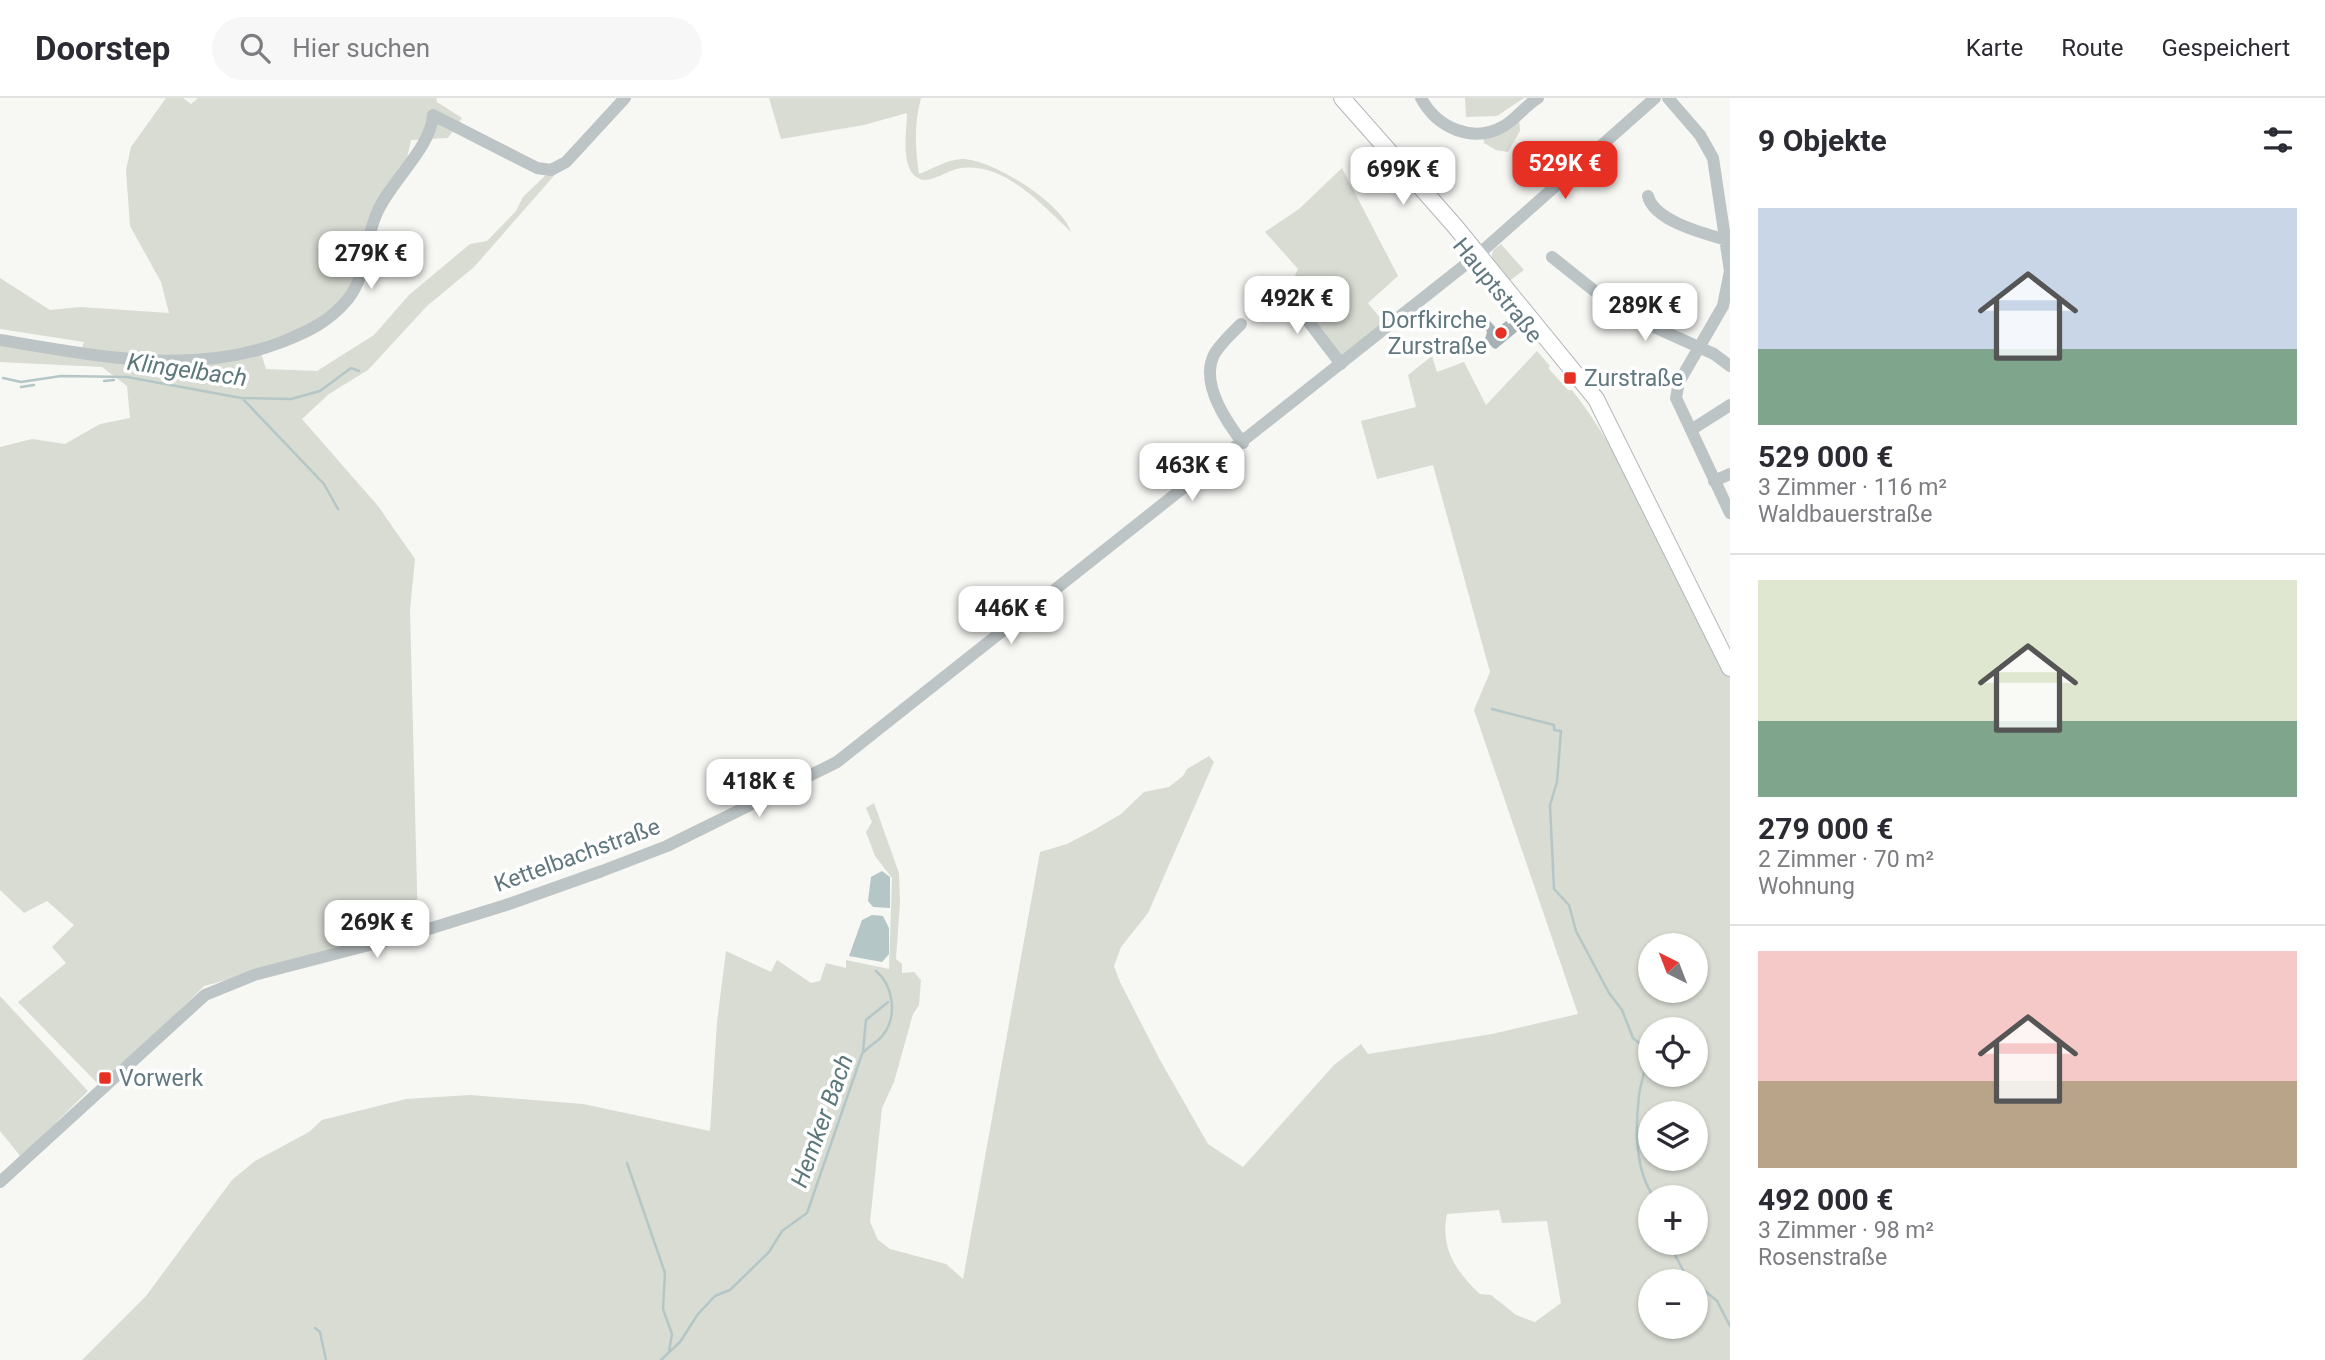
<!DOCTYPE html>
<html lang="de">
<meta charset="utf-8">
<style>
:root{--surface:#fff;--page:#f7f7f7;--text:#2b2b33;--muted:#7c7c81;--line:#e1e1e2;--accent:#e73024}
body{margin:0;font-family:Roboto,sans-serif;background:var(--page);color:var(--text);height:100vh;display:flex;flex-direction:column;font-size:26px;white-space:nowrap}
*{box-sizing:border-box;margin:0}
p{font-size:23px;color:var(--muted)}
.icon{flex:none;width:38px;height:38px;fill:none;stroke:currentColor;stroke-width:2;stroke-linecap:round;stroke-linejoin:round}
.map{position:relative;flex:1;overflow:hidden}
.sheet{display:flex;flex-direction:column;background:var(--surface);width:595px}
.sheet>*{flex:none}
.needle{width:46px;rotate:318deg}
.controls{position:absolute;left:1638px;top:835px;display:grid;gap:14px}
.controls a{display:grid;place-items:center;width:70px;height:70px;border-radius:50%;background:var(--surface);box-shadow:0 2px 5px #0004;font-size:35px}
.price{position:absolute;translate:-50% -60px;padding:0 16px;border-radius:14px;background:#fff;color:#222;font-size:23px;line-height:46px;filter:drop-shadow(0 2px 4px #0008)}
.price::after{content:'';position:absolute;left:50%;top:42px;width:21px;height:16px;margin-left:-10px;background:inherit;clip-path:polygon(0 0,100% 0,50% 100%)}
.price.selected{background:var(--accent);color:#fff}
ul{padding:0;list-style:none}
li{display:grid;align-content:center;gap:14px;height:371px;padding:0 28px}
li+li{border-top:2px solid var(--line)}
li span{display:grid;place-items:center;height:217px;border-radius:0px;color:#555}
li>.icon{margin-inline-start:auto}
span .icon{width:126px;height:126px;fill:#fffc;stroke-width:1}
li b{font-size:30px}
h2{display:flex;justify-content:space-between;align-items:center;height:84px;padding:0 28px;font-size:30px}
header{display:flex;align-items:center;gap:42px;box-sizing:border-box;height:98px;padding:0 35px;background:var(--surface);border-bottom:2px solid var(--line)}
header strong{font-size:33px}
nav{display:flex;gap:38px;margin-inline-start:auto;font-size:24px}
.search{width:490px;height:63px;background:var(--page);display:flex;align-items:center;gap:18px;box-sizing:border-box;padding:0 24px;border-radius:38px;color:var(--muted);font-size:26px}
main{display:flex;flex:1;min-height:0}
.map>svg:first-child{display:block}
</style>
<header>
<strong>Doorstep</strong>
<div class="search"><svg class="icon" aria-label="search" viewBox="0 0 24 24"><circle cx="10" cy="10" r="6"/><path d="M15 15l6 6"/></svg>Hier suchen</div>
<nav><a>Karte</a><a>Route</a><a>Gespeichert</a></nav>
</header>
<main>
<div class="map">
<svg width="1730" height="1262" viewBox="0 0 1730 1262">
<rect width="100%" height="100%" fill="#f7f7f4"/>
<!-- green -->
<path fill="#d8dcd3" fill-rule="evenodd" d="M166,0H183L191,6L198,0H436L437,4L462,20L448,40L411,42L405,69L376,117L364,172L329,222L260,252L266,271L317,273L374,237L409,197L470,146L487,143L516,113L523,99L551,72L566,64L474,169L427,208L368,272L329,296L302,321L378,408L415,461L410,512L418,830L204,888L159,933L98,986L18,904L66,865L52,849L74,827L47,803L24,815L0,792V349L32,341L65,346L100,326L130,320L127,288L102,269L0,264V245L80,256L84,244L0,231V180L50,212L80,209L169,215L161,184L130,128L126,72L131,49Z
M769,0H921C914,26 915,50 919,76C932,71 947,62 961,61C991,60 1062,105 1071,134C1041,106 1002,61 956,71C946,74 930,85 920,81C899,72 907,33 907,15L864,27L781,41Z
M1465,0H1524L1497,18L1466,19Z
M1519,19L1520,33L1508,54L1496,52L1484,45L1483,38Z
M1342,70L1398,178L1368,205L1386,227L1341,266L1286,197L1298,171L1265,134L1299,111Z
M1501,146L1524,172L1508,184L1491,162L1493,152Z
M1537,253L1550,268L1548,270L1568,292H1572C1624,358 1656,439 1693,514L1707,524L1730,562V1262H82L146,1198L232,1082L255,1063L309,1034L322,1022L406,1001L470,997L583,1006L710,1033L717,924L726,853L771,874L777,862L811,885L820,883L826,865L846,870V862L889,871L892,780L875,758L866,734L872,724L866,710L874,705L899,775L900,805L896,861L902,866V875L914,874L921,882L919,907L913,916L894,984L882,1010L870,1124L878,1142L890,1151L946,1166L963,1181L1040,754L1067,746L1094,732L1121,716L1144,694L1169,689L1183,678L1187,671L1209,658L1214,664L1148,815L1121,849L1114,868L1120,884L1160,962L1208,1046L1243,1069L1334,967L1361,946L1368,956L1492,936L1578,916L1474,612L1490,574L1433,367L1377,381L1361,323L1416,309L1408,277L1432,258L1437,274L1464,264L1486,307ZM1650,847H1696V892H1650ZM1650,931H1696V976H1650ZM1650,1015H1696V1060H1650ZM1650,1099H1696V1144H1650ZM1499,1112L1502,1125L1547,1123L1561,1205L1535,1224L1516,1217L1491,1197L1480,1196C1456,1174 1440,1150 1447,1116ZM1650,1183H1696V1228H1650Z
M0,898L88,993L21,1059L0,1033Z"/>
<!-- water -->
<path fill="#b5c6c7" d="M882,773L890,779V810L873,809L868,803L871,779Z
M872,817L883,818L889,830V856L882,864L849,858L862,822Z"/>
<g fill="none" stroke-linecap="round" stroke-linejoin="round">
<!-- stream -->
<path stroke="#b5c6c7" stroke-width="2.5" d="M3,280L21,284L61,278L127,279L241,300L291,301L320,293L351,270L359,273
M104,283L114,282
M21,289L34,287
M242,300L324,386L338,411
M1492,611L1554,627V632L1561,633L1557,684L1550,707L1554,791L1569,807L1576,833L1609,895L1622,912L1633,940L1645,950C1649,967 1641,981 1639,998C1635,1030 1635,1073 1654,1099
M863,953L866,922L888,904
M627,1065L665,1175L663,1211L672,1236L669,1253
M1668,1144L1683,1172L1693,1183
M1696,1185L1717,1203L1730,1228
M315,1230L320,1234L326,1262
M661,1262L680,1244L698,1216L715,1198L730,1192L769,1154L782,1133L807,1115L862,956C868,948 878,944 883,937C898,918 893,887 876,873"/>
</g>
<!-- building -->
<path fill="#a7b2b6" d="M1488,221L1497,231L1506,223L1509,226L1512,223L1519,232L1496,251L1493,250L1485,241L1487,234L1481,226Z"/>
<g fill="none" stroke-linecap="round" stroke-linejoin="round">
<defs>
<path id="major" d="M1342,0L1454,127L1596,301L1730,570"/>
</defs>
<!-- major casing -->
<use href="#major" stroke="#b1b8ba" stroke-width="18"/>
<!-- minor -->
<path stroke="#bdc4c6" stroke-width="12" d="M1421,0C1437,30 1473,46 1504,28C1517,20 1525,8 1538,0
M1668,0L1700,37L1713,60L1730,173L1723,208L1679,284L1676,300L1730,415
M1648,98C1654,123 1705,136 1727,142
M1552,159L1621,214L1714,256L1730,268
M1283,190L1341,266
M1241,226C1232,235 1222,244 1215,255C1199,283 1225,322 1243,345
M0,242C93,257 191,279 282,244C309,233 329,224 348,201C368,175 364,145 376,117C389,84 431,51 433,17L537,70L551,72L566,64L625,0
M1691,332L1730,307
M1714,383L1730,376
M0,1084L205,897L254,877L419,834L506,807L602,773L667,748L837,664L1480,155L1655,0"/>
<!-- major -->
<use href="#major" stroke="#fff" stroke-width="16"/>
</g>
<!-- markers -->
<g fill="#e73024" stroke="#fff" stroke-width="2.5">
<circle cx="1501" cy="235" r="7"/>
<rect x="1563" y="273" width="14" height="14" rx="3.5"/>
<rect x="98" y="973" width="14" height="14" rx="3.5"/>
</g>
<g text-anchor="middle" stroke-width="7" stroke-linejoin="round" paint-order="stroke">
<!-- street labels -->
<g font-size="23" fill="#617880" stroke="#fff">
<text transform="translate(1498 192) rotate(51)" y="8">Hauptstraße</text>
<text transform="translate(577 757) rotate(-20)" y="8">Kettelbachstraße</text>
</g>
<!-- poi labels -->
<g font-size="23" fill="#617880" stroke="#fff" text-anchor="start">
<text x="1487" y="230" text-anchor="end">Dorfkirche<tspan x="1487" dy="26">Zurstraße</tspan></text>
<text x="1584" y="288">Zurstraße</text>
<text x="119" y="988">Vorwerk</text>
</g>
<!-- water labels -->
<g font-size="24" font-style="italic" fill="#5c787b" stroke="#fff">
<text transform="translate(187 272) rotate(8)" y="8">Klingelbach</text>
<text transform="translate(822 1023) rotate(-70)" y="8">Hemker Bach</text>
</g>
</g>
</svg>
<div class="controls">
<a><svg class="needle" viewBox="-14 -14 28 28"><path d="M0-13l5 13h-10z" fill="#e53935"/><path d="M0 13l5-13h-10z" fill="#7c7c81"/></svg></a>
<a><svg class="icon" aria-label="locate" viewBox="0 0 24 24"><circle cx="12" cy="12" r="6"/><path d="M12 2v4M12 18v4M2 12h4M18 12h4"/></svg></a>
<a><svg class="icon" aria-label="layers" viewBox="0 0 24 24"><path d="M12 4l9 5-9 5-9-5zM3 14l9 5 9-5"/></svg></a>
<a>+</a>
<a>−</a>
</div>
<b class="price selected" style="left:1565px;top:103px">529K €</b>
<b class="price" style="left:1403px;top:109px">699K €</b>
<b class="price" style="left:371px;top:193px">279K €</b>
<b class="price" style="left:1297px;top:238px">492K €</b>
<b class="price" style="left:1645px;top:245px">289K €</b>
<b class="price" style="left:1192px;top:405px">463K €</b>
<b class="price" style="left:1011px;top:548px">446K €</b>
<b class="price" style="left:759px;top:721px">418K €</b>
<b class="price" style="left:377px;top:862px">269K €</b>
</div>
<section class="sheet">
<h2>9 Objekte<svg class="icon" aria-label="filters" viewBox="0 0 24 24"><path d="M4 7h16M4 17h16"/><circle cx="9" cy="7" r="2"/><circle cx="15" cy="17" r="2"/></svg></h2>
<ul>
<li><span style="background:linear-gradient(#c9d6e8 65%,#7fa58c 0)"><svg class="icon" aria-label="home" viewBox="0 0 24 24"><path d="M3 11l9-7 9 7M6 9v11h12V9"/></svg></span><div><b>529 000 €</b><p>3 Zimmer · 116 m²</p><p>Waldbauerstraße</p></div></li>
<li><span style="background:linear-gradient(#dfe7d0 65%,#7fa58c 0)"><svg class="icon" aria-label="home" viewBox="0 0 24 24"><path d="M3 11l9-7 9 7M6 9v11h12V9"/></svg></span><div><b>279 000 €</b><p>2 Zimmer · 70 m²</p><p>Wohnung</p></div></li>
<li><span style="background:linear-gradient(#f6c9c9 60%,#b9a48a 0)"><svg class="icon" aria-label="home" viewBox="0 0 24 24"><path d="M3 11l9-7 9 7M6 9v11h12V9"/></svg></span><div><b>492 000 €</b><p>3 Zimmer · 98 m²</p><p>Rosenstraße</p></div></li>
</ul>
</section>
</main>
